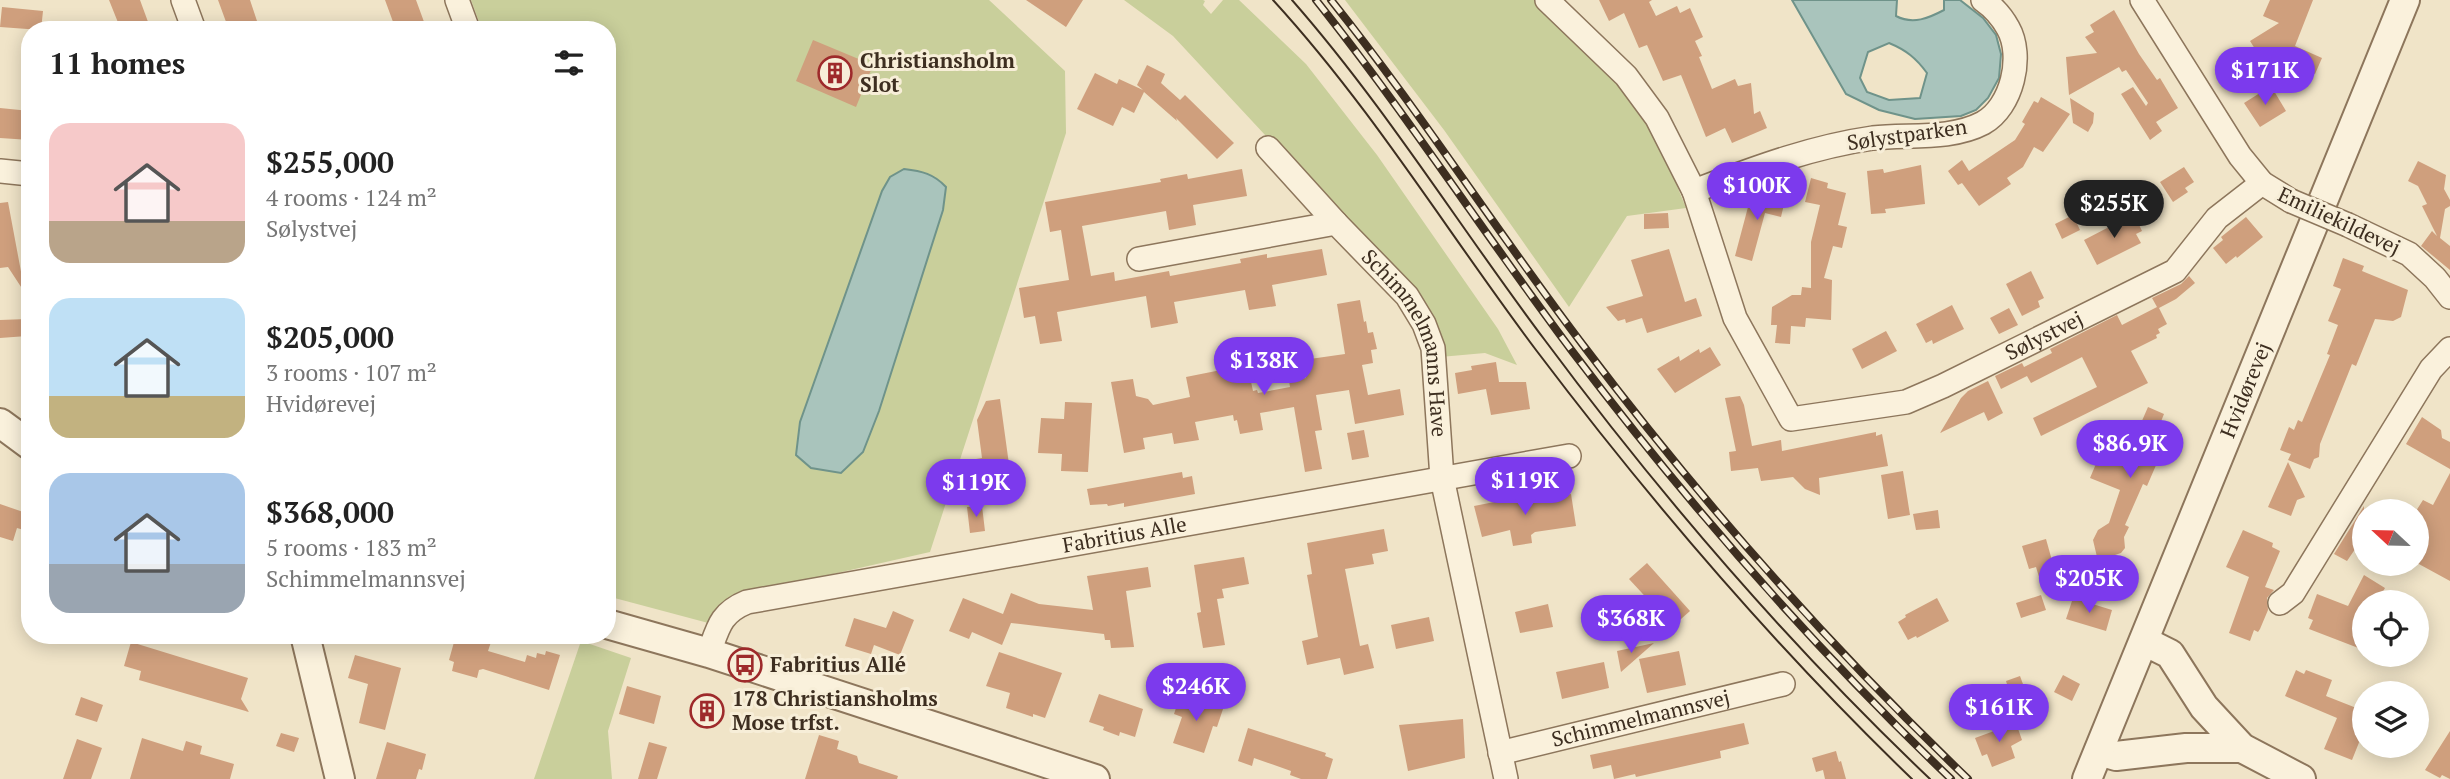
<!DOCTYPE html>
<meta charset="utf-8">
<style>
:root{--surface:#fff;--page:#f2f2f2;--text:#222;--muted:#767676;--accent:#7c3aed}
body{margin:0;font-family:"PT Serif",serif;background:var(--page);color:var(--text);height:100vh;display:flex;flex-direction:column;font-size:26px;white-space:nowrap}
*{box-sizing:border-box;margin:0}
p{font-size:23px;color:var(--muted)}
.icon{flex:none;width:38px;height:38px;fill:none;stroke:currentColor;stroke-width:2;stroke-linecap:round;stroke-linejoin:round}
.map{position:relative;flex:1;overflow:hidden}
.drawer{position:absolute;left:21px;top:21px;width:595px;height:623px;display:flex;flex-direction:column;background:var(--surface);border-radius:28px;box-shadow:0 4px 18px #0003}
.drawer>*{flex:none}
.needle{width:46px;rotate:292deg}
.tools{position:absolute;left:2352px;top:499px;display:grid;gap:14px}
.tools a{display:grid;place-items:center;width:77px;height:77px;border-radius:50%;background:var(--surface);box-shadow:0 4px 18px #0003;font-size:35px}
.price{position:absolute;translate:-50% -60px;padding:0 16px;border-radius:24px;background:var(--accent);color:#fff;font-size:23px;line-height:46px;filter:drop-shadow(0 2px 4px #0008)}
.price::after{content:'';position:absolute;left:50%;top:42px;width:21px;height:16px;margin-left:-10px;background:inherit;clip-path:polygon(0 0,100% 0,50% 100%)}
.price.current{background:#222;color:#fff}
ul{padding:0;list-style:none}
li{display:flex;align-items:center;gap:21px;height:175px;padding:0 28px}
li span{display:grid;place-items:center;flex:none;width:196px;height:140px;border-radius:21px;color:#555}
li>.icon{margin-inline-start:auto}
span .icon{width:84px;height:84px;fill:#fffc;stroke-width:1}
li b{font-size:30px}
h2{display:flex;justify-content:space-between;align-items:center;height:84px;padding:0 28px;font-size:30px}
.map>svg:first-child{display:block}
</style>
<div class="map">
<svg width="2450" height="779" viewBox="0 0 2450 779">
<rect width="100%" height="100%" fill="#f0e4c8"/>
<!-- green -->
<path fill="#c9cf9b" d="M471,0H989L1065,71L1066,133L930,552L731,597L712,624L607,596V30H482Z
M1124,0H1203L1205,1L1203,5L1211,14L1223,0H1239L1306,64L1377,155L1498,329L1517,365L1485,353L1440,357L1342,218L1173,36Z
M1345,0H1537L1622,81L1652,124L1686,208L1627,216L1569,307L1444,130Z
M581,641L631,658L608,731L612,779H534Z"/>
<!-- water -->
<path fill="#a9c4bc" stroke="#6f938a" stroke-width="2" fill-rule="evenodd" d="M1792,0H1897L1896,16C1913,25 1929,18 1944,10V0H1960L1983,18L1996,35L2001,54L1999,78L1988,98L1976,110L1961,116L1915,119L1879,110L1846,94ZM1889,43C1906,50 1916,58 1927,73L1920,98L1889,100L1867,92L1860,78L1868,52Z
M904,169C922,171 934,174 946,187L943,210L879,411L863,452L841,473L811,468L796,455L800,422L882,191L890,177Z"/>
<!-- building -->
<path fill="#cf9f7d" d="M109,0H140L151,30H121Z
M218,0H250L260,30H229Z
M385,0H416L427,30H396Z
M1026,0H1083L1066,27Z
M1599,0H1652L1649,2L1656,16L1677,6L1680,13L1690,8L1703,37L1695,41L1702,56L1699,57L1712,89L1735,79L1738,86L1751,83L1754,114L1760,111L1767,128L1732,143L1725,128L1706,137L1681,75L1663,81L1647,45L1639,48L1624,13L1609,21Z
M2270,0H2313L2295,46L2322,58L2315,74L2292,64L2272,76L2250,41L2279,23L2263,16Z
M2,7L43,11L41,30L0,27Z
M2114,10L2139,54L2157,80L2160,78L2178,108L2156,122L2162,131L2150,140L2121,94L2133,87L2146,106L2148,103L2126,70L2122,72L2119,67L2069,95L2066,57L2097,53L2085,37L2094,32L2090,25Z
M813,40L873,65L856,107L796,81Z
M1147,65L1165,74L1161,83L1180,100L1185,95L1234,143L1217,159L1176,118L1177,121L1144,92L1134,113L1122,107L1113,126L1077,109L1095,73L1117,84L1119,79L1143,90L1137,85Z
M2271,86L2286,111L2260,127L2244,103Z
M2041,97L2070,114L2043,152L2034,147L2023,167L2007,178L2011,184L1979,206L1962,183L1958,185L1948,171L1962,160L1969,171L2015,140L2025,124L2022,122L2034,101L2038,103Z
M2070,98L2094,113L2093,123L2088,132L2073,123Z
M0,108L30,111V140L0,138Z
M2418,161L2446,175L2444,189L2450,200V206L2445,209L2440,238L2450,246V270L2421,246L2432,231L2437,236L2422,206L2427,204L2418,186L2408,181Z
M1921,165L1925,204L1885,209L1886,213L1871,214L1867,171L1883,169L1884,173Z
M2184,167L2194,182L2185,188L2188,192L2173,202L2160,182Z
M1242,169L1247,196L1193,205L1196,225L1169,230L1166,211L1082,226L1091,276L1114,272L1115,281L1169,271L1170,276L1241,263L1240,259L1267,254V258L1322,249L1327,275L1272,285L1276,306L1249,310L1245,290L1174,302L1178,323L1151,328L1146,296L1057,312L1062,341L1040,344L1035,316L1024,318L1019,288L1069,280L1061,230L1050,232L1045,202L1161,182L1160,179L1187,174L1188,179Z
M1811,178L1828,183L1827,188L1846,193L1838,225L1847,227L1842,248L1833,246L1824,278L1832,280L1831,320L1806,318L1805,327L1791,326L1790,344L1775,343L1777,325H1771L1772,307L1792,295H1801L1802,287L1811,288V242L1820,205L1805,202Z
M1752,192L1785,200L1781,217L1765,213L1752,261L1735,256Z
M8,202L25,293L8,267L0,268V203Z
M1668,213L1669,228L1644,229V214Z
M2134,214L2142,231L2136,234L2141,243L2097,265L2084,240Z
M2073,215L2080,230L2062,239L2055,224Z
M2246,217L2263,237L2237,258L2236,256L2226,264L2213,248L2223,240L2221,237Z
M1669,249L1685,302L1696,298L1702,316L1647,333L1642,318L1626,323L1625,319L1618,321L1606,307L1643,296L1631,260Z
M2343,258L2364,266L2362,271L2408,290L2401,317L2393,321L2375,319L2356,366L2352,364L2320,444L2319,457L2314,459L2310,469L2288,460L2291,454L2280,450L2289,427L2294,430L2298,420L2302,422L2330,355L2327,354L2338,325L2328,321L2341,289L2333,286Z
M2031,271L2044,298L2038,301L2040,307L2022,316L2006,284Z
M2189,276L2195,283L2176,299L2159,308L2167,324L2158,329L2160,333L2156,335L2157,338L2131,351L2148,383L2041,436L2033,418L2097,387L2082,357L2031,383L2027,376L2001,389L1995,376L2022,363L2024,367L2052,353L2050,349L2117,315L2122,325L2157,307L2152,298L2181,284Z
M1360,300L1364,322L1366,321L1368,333L1373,332L1377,349L1371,350L1373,363L1362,365L1368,395L1400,389L1404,415L1355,424L1349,390L1316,395L1322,430L1315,431L1322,469L1305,472L1294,407L1260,413L1263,430L1240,434L1237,420L1234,421L1233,415L1195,422L1199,440L1174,444L1172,433L1143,438L1145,449L1124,453L1111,382L1133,379L1136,396L1148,399L1153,405L1190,397L1186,377L1241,366L1243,378L1250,377L1253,391L1257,390L1258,393L1290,387L1289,381L1306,378L1303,360L1345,354L1337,304Z
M1952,305L1964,329L1933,344L1932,340L1926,343L1916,324Z
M2009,308L2018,325L1999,334L1990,318Z
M27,319V336L0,338V320Z
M1886,331L1897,351L1862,369L1852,349Z
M1710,347L1721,365L1675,393L1657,369L1679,356L1680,361L1699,349L1700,353Z
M1496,362L1499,382H1526L1530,409L1491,415L1486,389L1458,394L1455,373L1472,370L1471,366Z
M1988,381L2003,413L1988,421L1984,412L1940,433L1961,398L1968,391Z
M1740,396L1744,405L1752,446L1781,440L1782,451L1876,432V436L1882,434L1888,466L1819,478L1820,495L1805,489L1793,477L1761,481L1758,468L1731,471L1729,452L1736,451L1725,398Z
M1000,399L1012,486L991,489L992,500L977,502L970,460L982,458L977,420L986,401Z
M1065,402L1092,403L1088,472L1061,471L1062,454L1038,453L1041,418L1064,419Z
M2148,407L2164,414L2158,429L2182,439L2176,455L2163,449L2147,486L2143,484L2125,525L2129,527L2124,537L2125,548L2121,553L2115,555L2109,567L2097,557L2093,540L2098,530L2109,523L2120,490L2090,478L2101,452L2124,462Z
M2422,417L2441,430L2442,438L2450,442V469L2406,444Z
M1364,430L1369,457L1352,460L1347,433Z
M2288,462L2305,497L2297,500L2291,516L2268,507Z
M1903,471L1910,515L1888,519L1881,475Z
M1182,472L1183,478L1192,476L1195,494L1124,507V503L1108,506L1107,504L1090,505L1087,489Z
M2450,473V581L2417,563V531L2423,521L2417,517L2416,511L2423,500L2433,505Z
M1571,494L1576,526L1535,532L1531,535L1532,543L1513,546L1510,530L1482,537L1474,506L1530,495L1531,501Z
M0,504L29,514L24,530L17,528L13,541L0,537Z
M982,506L985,531L970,533L967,507Z
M2364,506V536L2347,561L2334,554Z
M1938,510L1940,528L1916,530L1913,514Z
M1384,529L1388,551L1372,554L1374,564L1345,569L1360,646L1368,644L1374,668L1344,675L1340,658L1307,665L1302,641L1318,637L1307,575L1312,574L1307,543Z
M2243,530L2273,543L2272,547L2280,551L2265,587L2274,590L2267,598L2268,610L2260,629L2258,632L2254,630L2250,641L2229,633L2249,577L2226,567Z
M2046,539L2058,582L2042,587L2036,567L2029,569L2022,546Z
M1244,557L1249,584L1222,589L1224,598L1217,599L1225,645L1203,648L1197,613L1201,612L1194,565Z
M1647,563L1690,611L1672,627L1653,626L1643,615L1654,606L1629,579Z
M1148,567L1151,587L1126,591L1134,647L1111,648L1110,640H1105L1104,634L1011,623L1002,645L972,632L969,639L949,631L963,598L1003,614L1011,593L1039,604L1093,610L1087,576Z
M2364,575L2385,588L2377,602H2364V640L2361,649L2309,629L2313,620L2308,618L2317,594L2348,606Z
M2041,595L2046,610L2021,618L2016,603Z
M1937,598L1949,621L1917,638L1916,636L1908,640L1898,622L1906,617L1905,615Z
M2073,598L2112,610L2106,631L2066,619Z
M1548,604L1553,627L1520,633L1515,612Z
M893,611L914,620L900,655L874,645L871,654L845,646L854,618L886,628Z
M1429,617L1434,641L1396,649L1391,625Z
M456,635H470L491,642L488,651L525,662L527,655L536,658L537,653L545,655L546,651L560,655L549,690L483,669L479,670L477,678L452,671L454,662L449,660Z
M131,642L248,678L241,699L249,712L139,680L141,671L124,666Z
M1654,643L1621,672L1617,651Z
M1679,651L1686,685L1647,693L1639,659Z
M999,652L1062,673L1045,718L1033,714V717L1006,708L1010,693L986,686Z
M355,655L401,668L385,730L359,723L368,684L348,678Z
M1604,662L1609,688L1562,699L1556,672Z
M2296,670L2304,674L2306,670L2332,680L2326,696L2364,711V730L2352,760L2324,749L2337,718L2285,696Z
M2063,675L2080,684L2072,701L2054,692Z
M2020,676L2027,695L2012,700L2006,681Z
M627,686L661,696L654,724L619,714Z
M1099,694L1143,709L1135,737L1120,732L1119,736L1103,730L1104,727L1089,722Z
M1180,696L1223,709L1217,727L1213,726L1204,753L1173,743L1182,717L1174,714Z
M81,697L103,705L97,722L75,715Z
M1463,719L1465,758L1408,771L1399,725Z
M1744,723L1749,744L1720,751L1721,758L1636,777L1635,774L1614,779L1611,765L1593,769L1590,755Z
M2016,723L2022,740L2011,746L2015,758L1992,767L1987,754L1982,756L1975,738Z
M1248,728L1326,753L1325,756L1333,759L1327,779H1301L1290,775L1291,771L1254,758L1252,766L1238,761Z
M2450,731V779L2442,775L2440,778L2425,770Z
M281,733L299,738L294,752L276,746Z
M819,735L839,741L837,749L857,756L859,763L898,776L897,779H805Z
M142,738L183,751L186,741L202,746L200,754L234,764L230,779H130Z
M77,739L102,748L91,779H63Z
M387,742L426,754L422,770L419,769L416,779H376Z
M649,742L667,747L657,779H638Z
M1836,751L1839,762L1841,761L1846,779H1825L1823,770L1816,772L1812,758Z"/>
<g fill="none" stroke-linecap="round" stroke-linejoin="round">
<defs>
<g id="minor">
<path d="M183,0L194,30"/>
<path d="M457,0L468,30"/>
<path d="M1547,0L1626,76L1657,118L1694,191"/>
<path id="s1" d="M1983,0C1993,7 2002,17 2008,28C2024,56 2012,107 1983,123C1951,140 1908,134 1873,138C1810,147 1753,169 1694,191L1735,318L1791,419L1906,402L1943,386L2175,271L2217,218L2262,183"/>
<path d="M2142,0L2240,156L2262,183L2291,201"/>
<path d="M1268,148L1336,223"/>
<path d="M0,171L30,174"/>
<path d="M2348,225L2409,254L2435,278L2450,297"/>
<path id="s2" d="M1139,259L1336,223L1407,296L1424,324L1433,348L1442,478L1506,779"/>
<path d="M2280,603L2293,593L2431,369L2450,349"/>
<path id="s3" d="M709,653C718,628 720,613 747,602L1569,456"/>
<path id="s4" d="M1500,753L1783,684"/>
</g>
<g id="tertiary">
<path d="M0,423L30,445"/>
<path d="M607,624L709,653L1095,779"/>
<path d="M305,635L340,779"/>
<path d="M2144,641L2170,654L2204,707L2242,748L2301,779"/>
<path d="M2099,751L2116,756L2186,748H2242"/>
<path id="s5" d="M2087,779L2405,0"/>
</g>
</defs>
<!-- minor casing -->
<use href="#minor" stroke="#8d765c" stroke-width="26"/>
<!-- tertiary casing -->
<use href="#tertiary" stroke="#8d765c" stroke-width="32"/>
<!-- minor -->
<use href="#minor" stroke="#faf1dc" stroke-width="23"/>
<!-- tertiary -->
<use href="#tertiary" stroke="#faf1dc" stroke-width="28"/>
<!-- tram -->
<path stroke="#3d2e20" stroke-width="2" d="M1273,0C1372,108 1448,233 1536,350C1651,502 1775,647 1912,779
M1292,0C1385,106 1459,226 1544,339C1660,495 1789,645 1930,779"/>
<defs>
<path id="rail" d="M1316,0C1406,113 1485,235 1572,351C1687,503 1813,647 1951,779
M1331,0C1420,111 1497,232 1583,345C1700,500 1828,645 1968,779"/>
</defs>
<!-- rail casing -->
<use href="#rail" stroke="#3d2e20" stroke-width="8"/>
<!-- rail -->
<use href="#rail" stroke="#f7eed8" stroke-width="5" stroke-dasharray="16" stroke-linecap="butt"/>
<defs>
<path id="minor-bridge" d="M2291,201L2348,225"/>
</defs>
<!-- minor-bridge casing -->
<use href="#minor-bridge" stroke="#8d765c" stroke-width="26" stroke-linecap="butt"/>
<!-- minor-bridge -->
<use href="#minor-bridge" stroke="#faf1dc" stroke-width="23"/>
</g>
<!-- icons -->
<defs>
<symbol id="building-ring" viewBox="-11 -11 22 22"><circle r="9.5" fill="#f7eed8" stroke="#9e2a2b" stroke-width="1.5"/><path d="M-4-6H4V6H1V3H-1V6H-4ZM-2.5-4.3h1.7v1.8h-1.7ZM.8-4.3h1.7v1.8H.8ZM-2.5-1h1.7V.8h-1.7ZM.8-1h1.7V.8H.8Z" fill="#9e2a2b"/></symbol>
<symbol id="bus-ring" viewBox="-11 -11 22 22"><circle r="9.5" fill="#f7eed8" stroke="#9e2a2b" stroke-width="1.5"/><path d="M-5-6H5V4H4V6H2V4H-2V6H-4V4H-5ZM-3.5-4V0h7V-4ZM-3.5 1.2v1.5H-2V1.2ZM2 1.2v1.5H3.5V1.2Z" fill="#9e2a2b"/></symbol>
</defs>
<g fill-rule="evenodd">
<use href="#building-ring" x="816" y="54" width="38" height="38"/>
<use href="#bus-ring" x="726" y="646" width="38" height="38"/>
<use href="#building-ring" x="688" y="692" width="38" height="38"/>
</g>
<g text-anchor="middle" stroke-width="6" stroke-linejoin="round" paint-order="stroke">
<!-- poi labels -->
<g font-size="21" font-weight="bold" fill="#3d2e20" stroke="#f7eed8" text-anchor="start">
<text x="860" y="68">Christiansholm<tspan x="860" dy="24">Slot</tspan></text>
<text x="770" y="672">Fabritius Allé</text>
<text x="732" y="706">178 Christiansholms<tspan x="732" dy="24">Mose trfst.</tspan></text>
</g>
<!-- street labels -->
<g font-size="21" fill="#3d2e20" stroke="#f7eed8">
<text transform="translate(1907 135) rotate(-8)" y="7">Sølystparken</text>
<text transform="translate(2339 221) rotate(25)" y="7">Emiliekildevej</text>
<text dy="7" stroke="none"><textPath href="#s1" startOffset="962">Sølystvej</textPath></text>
<text dy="7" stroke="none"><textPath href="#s2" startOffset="346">Schimmelmanns Have</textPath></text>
<text dy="7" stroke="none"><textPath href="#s5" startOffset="420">Hvidørevej</textPath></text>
<text dy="7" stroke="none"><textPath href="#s3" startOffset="450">Fabritius Alle</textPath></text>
<text dy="7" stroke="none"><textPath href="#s4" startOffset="145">Schimmelmannsvej</textPath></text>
</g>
</g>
</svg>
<div class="tools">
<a><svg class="needle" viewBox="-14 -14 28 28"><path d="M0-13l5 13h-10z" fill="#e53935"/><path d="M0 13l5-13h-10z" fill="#767676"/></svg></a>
<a><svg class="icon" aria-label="locate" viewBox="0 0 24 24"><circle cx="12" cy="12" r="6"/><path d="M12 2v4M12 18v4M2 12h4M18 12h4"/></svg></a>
<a><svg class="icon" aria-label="layers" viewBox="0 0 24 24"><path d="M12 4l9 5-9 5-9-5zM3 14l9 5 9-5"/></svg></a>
</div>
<b class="price" style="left:2265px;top:107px">$171K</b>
<b class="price" style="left:1757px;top:222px">$100K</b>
<b class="price current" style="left:2114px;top:240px">$255K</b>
<b class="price" style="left:1264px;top:397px">$138K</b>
<b class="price" style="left:2130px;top:480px">$86.9K</b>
<b class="price" style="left:1525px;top:517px">$119K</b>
<b class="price" style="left:976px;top:519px">$119K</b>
<b class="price" style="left:2089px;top:615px">$205K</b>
<b class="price" style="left:1631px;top:655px">$368K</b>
<b class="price" style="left:1196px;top:723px">$246K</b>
<b class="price" style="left:1999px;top:744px">$161K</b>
<section class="drawer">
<h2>11 homes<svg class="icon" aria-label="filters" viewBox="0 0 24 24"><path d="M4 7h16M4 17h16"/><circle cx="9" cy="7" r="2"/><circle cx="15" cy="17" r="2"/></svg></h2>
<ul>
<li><span style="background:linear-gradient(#f6c9c9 70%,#b9a48a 0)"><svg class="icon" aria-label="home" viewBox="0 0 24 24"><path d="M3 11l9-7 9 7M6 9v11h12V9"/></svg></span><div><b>$255,000</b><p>4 rooms · 124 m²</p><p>Sølystvej</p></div></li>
<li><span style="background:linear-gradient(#bfe0f5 70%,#c2b280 0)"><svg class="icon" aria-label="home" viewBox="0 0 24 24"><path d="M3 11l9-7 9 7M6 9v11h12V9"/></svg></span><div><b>$205,000</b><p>3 rooms · 107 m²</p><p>Hvidørevej</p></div></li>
<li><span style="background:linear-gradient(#a9c7e8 65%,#9aa5b1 0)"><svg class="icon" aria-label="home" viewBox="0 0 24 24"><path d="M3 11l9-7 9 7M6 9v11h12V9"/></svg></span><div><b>$368,000</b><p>5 rooms · 183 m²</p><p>Schimmelmannsvej</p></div></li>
</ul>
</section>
</div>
